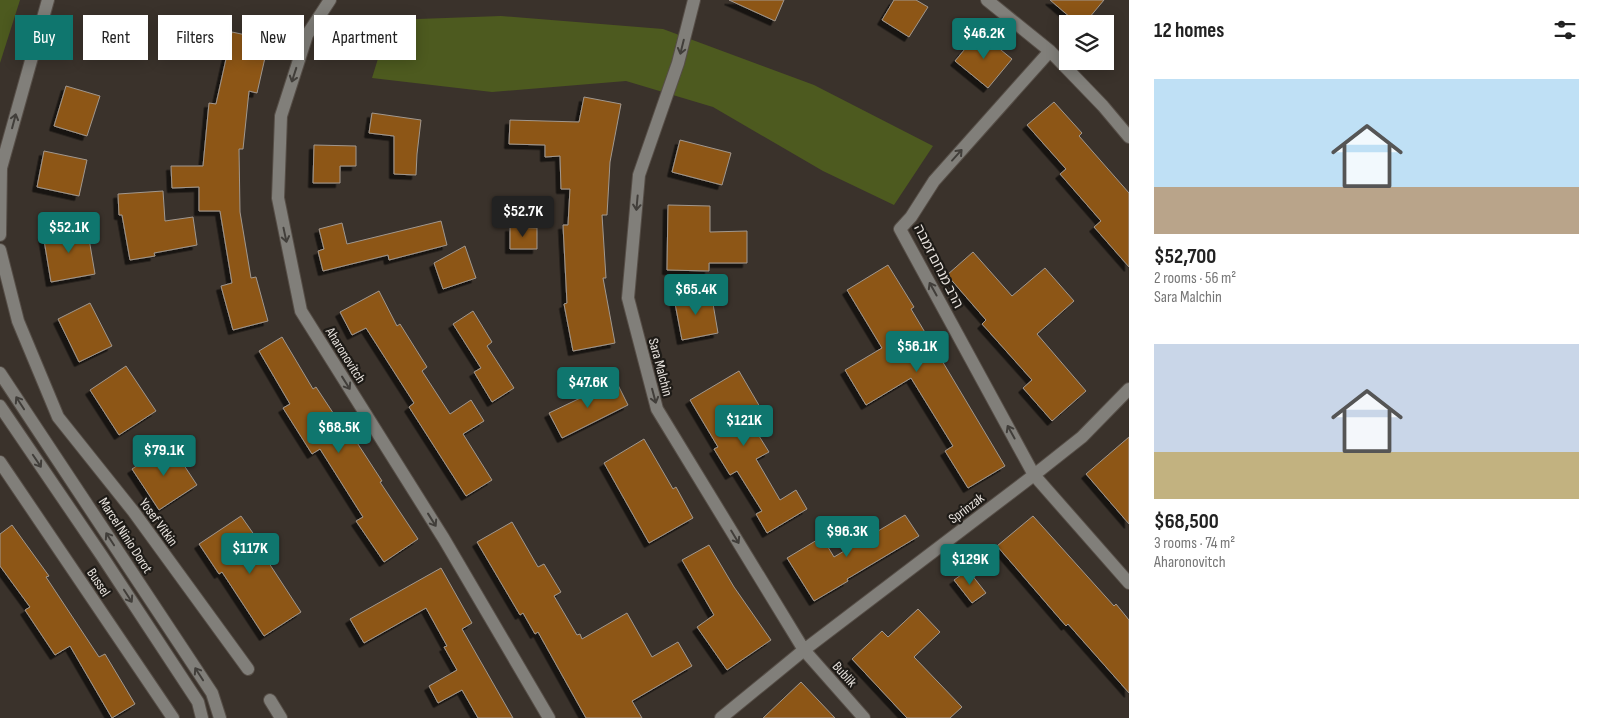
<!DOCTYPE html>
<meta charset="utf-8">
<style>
:root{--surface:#fff;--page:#f2f2f2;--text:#222;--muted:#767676;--accent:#0f766e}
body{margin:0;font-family:"Sofia Sans Condensed","Noto Sans Hebrew",sans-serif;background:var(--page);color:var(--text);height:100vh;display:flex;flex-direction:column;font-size:19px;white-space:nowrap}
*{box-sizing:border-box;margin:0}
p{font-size:16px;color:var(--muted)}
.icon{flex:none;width:28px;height:28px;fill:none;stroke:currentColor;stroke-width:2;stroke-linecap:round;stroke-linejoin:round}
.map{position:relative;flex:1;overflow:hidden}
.sheet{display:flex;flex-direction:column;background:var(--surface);width:475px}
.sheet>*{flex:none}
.hud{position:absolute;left:15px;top:15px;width:475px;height:45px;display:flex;gap:10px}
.buttons{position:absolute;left:1059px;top:15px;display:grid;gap:10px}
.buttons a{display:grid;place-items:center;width:55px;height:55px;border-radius:0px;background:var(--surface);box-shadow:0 2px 12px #0003;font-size:25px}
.price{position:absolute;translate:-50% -42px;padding:0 11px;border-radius:5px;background:var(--accent);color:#fff;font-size:16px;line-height:32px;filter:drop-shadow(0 1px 2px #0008)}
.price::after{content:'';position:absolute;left:50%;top:30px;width:15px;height:11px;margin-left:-8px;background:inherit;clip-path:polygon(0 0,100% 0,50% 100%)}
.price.active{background:#222;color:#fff}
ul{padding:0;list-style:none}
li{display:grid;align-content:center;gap:10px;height:265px;padding:0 25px}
li span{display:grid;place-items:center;height:155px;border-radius:0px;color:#555}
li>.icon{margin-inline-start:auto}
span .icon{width:90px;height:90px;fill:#fffc;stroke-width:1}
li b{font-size:21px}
h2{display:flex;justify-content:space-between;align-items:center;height:60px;padding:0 25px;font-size:21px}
.chip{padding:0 18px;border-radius:0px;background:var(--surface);box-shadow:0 2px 12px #0003;font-size:18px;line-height:45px}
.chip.active{background:var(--accent);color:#fff}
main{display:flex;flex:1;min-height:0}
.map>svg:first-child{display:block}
</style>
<main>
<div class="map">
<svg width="1129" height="718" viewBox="0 0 1129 718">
<defs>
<filter id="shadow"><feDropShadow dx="-4.5" dy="4.5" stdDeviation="0" flood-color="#0009"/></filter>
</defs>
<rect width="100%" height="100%" fill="#3a322b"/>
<!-- green -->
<path fill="#4d5a1f" d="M0,0H20L0,63Z
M501,16L663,29L814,85L933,146L894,205L823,171L713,107L626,81L492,92L372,78L390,20Z"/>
<!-- building -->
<path fill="#8d5716" stroke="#a1978e" filter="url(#shadow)" d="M729,0H784L775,21Z
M894,0H916L928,7L909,37L882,20Z
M1050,0H1104L1084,24H1078Z
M232,32L269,40L257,93L249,91L243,149H239L240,212L251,278L256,277L268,321L233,330L221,286L232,283L220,211H199V187L172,188L171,166H203L209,103L216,104Z
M979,32L1012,59L988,88L955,61Z
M66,86L100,96L87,136L54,126Z
M584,97L621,104L610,162L607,215H602L606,278H603L615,343L573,351L564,304L567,303L563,225H568L570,189H561L560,156L545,157V145L509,144L510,120L579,122Z
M1054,102L1082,133L1079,136L1129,193V267L1094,227L1101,221L1060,174L1066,169L1027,125Z
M372,113L421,120L417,154L416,175L394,174V136L369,133Z
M680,140L731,153L722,185L672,172Z
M314,145L356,146V166H340V183H313Z
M44,151L87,160L79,196L37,187Z
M163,191L165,221L193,217L197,245L154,253L155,256L130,260L122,215H119L118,194Z
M668,205L710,206V232L747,231V263H709V271L667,270Z
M441,221L447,245L389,260L388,255L323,271L318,251L324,249L319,229L342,223L347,244Z
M87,227L95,274L51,282L43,234Z
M510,227L537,228V249H510Z
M465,246L476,278L443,289L434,263Z
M973,252L1012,296L1045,268L1074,301L1037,334L1086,391L1052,421L1023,388L1032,380L982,324L986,320L947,275Z
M888,265L914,307L911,309L1005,466L968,488L945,451L953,446L911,378L866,405L845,370L882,348L847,290Z
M379,291L397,326L400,324L427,367L422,371L450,414L471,400L484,421L463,434L492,480L466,496L409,407L414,403L366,328L352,335L340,312Z
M711,292L718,333L682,340L674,298Z
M90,303L112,346L79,362L58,319Z
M473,311L492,342L487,346L514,388L492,402L474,372L481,368L453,324Z
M282,337L313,389L316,387L351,440L354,438L382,481L380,482L418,539L384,562L356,521L363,517L320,449L312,454L283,408L290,404L259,351Z
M126,366L156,411L119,435L90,390Z
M739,371L760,407L746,415L769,452L756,459L780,500L796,490L807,509L767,533L756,514L762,511L737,471L730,475L714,449L718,447L690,400Z
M616,381L628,405L562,438L549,413Z
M1129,437V524L1086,474Z
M644,439L673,489L676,487L693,518L649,543L604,463Z
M170,444L197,485L159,510L132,469Z
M905,515L919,536L847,579L848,581L814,601L787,558L822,537L834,557Z
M241,516L262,546L259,548L301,612L264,636L222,572L219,574L199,544Z
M1033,516L1114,606L1116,604L1129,620V693L1068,624L1066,626L997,546Z
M512,522L538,567L544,564L561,592L554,596L577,635L580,634L582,639L627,613L652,657L678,642L692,666L632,701L642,718H586L538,632L535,634L523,613L520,615L477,542Z
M12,525L49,576L46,577L99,657L105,654L135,704L112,718L70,646L55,655L25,610L30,607L0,566V534Z
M709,545L734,587L771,640L727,670L697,627L714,615L682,560Z
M441,568L472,623L462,629L513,718H478L462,690L438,703L429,686L457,670L444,647L447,646L426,608L364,643L350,619Z
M968,570L986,593L972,603L954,580Z
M918,609L940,632L914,657L962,707L950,718H907L852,659L882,631L888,637Z
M801,682L835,718H763Z"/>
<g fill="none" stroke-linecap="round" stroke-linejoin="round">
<defs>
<path id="minor" d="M330,0L307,35L281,116L278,198L301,311L444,539L549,718
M694,0L678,63L639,175L628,298L657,409L804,650L864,718
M987,0L1050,51L1103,106L1129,137
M1050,51L934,181L911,217L900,229L1034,475L1129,583
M0,235L1,168L48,0
M0,250L18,321L58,417L133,511L248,669
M0,373L212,693L220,718
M0,406L102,556L198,702L202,718
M0,462L173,718
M270,700L281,718
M721,718L804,650L1034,475L1082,437L1129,389"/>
</defs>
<!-- minor casing -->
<use href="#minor" stroke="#564e47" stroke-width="14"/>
<!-- minor -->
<use href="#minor" stroke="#817f7a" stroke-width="12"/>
</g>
<!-- one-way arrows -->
<defs><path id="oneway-shaft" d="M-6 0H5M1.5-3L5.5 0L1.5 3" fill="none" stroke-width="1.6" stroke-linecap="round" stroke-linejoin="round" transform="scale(1.25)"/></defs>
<g stroke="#413e3a">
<use href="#oneway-shaft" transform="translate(682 47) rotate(104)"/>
<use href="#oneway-shaft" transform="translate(294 75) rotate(108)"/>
<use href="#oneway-shaft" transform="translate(14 121) rotate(-75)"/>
<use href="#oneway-shaft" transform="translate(957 155) rotate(-48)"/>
<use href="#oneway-shaft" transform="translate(637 203) rotate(95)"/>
<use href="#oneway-shaft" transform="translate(285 235) rotate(78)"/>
<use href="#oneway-shaft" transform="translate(933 289) rotate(-119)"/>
<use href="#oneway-shaft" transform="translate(346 383) rotate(58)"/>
<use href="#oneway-shaft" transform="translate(654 396) rotate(75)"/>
<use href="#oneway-shaft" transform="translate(20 403) rotate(-123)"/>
<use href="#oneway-shaft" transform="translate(1011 432) rotate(-119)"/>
<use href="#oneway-shaft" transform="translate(37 461) rotate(56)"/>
<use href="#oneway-shaft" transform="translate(432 520) rotate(58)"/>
<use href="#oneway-shaft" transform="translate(735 537) rotate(59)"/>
<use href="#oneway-shaft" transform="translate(110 539) rotate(-123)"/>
<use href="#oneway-shaft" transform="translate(128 596) rotate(57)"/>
<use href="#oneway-shaft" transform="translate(199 674) rotate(-123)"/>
</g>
<g text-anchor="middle" stroke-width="4.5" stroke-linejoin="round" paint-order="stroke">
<!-- street labels -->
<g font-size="14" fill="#e7e2dd" stroke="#1e1b17">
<text transform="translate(939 266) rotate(63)" y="5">הרב מנחם זמבה</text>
<text transform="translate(346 355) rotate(58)" y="5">Aharonovitch</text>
<text transform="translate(661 367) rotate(75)" y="5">Sara Malchin</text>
<text transform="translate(966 508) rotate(-37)" y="5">Sprinzak</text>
<text transform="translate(159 522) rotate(54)" y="5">Yosef Vitkin</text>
<text transform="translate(126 535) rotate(57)" y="5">Marcel Ninio Dorot</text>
<text transform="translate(99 582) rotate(56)" y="5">Bussel</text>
<text transform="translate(845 674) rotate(48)" y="5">Bublik</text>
</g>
</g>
</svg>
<div class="buttons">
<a><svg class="icon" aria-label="layers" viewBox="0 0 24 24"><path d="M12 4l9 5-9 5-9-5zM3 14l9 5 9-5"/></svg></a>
</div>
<b class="price" style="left:984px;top:60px">$46.2K</b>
<b class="price active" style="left:523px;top:238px">$52.7K</b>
<b class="price" style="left:69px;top:254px">$52.1K</b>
<b class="price" style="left:696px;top:316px">$65.4K</b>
<b class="price" style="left:917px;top:373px">$56.1K</b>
<b class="price" style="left:588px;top:409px">$47.6K</b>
<b class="price" style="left:744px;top:447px">$121K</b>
<b class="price" style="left:339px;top:454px">$68.5K</b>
<b class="price" style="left:164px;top:477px">$79.1K</b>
<b class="price" style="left:847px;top:558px">$96.3K</b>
<b class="price" style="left:250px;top:575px">$117K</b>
<b class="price" style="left:970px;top:586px">$129K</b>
<div class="hud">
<a class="chip active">Buy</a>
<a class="chip">Rent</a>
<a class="chip">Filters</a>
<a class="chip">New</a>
<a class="chip">Apartment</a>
</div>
</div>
<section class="sheet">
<h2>12 homes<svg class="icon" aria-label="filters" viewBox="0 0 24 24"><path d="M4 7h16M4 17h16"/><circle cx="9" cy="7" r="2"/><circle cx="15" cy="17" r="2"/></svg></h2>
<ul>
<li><span style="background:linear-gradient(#bfe0f5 70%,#b9a48a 0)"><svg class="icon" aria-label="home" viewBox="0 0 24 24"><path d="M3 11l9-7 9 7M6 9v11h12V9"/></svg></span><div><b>$52,700</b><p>2 rooms · 56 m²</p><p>Sara Malchin</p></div></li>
<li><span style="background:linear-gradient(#c9d6e8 70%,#c2b280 0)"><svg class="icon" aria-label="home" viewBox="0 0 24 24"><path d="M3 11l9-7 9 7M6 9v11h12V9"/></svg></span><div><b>$68,500</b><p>3 rooms · 74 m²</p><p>Aharonovitch</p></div></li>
</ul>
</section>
</main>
